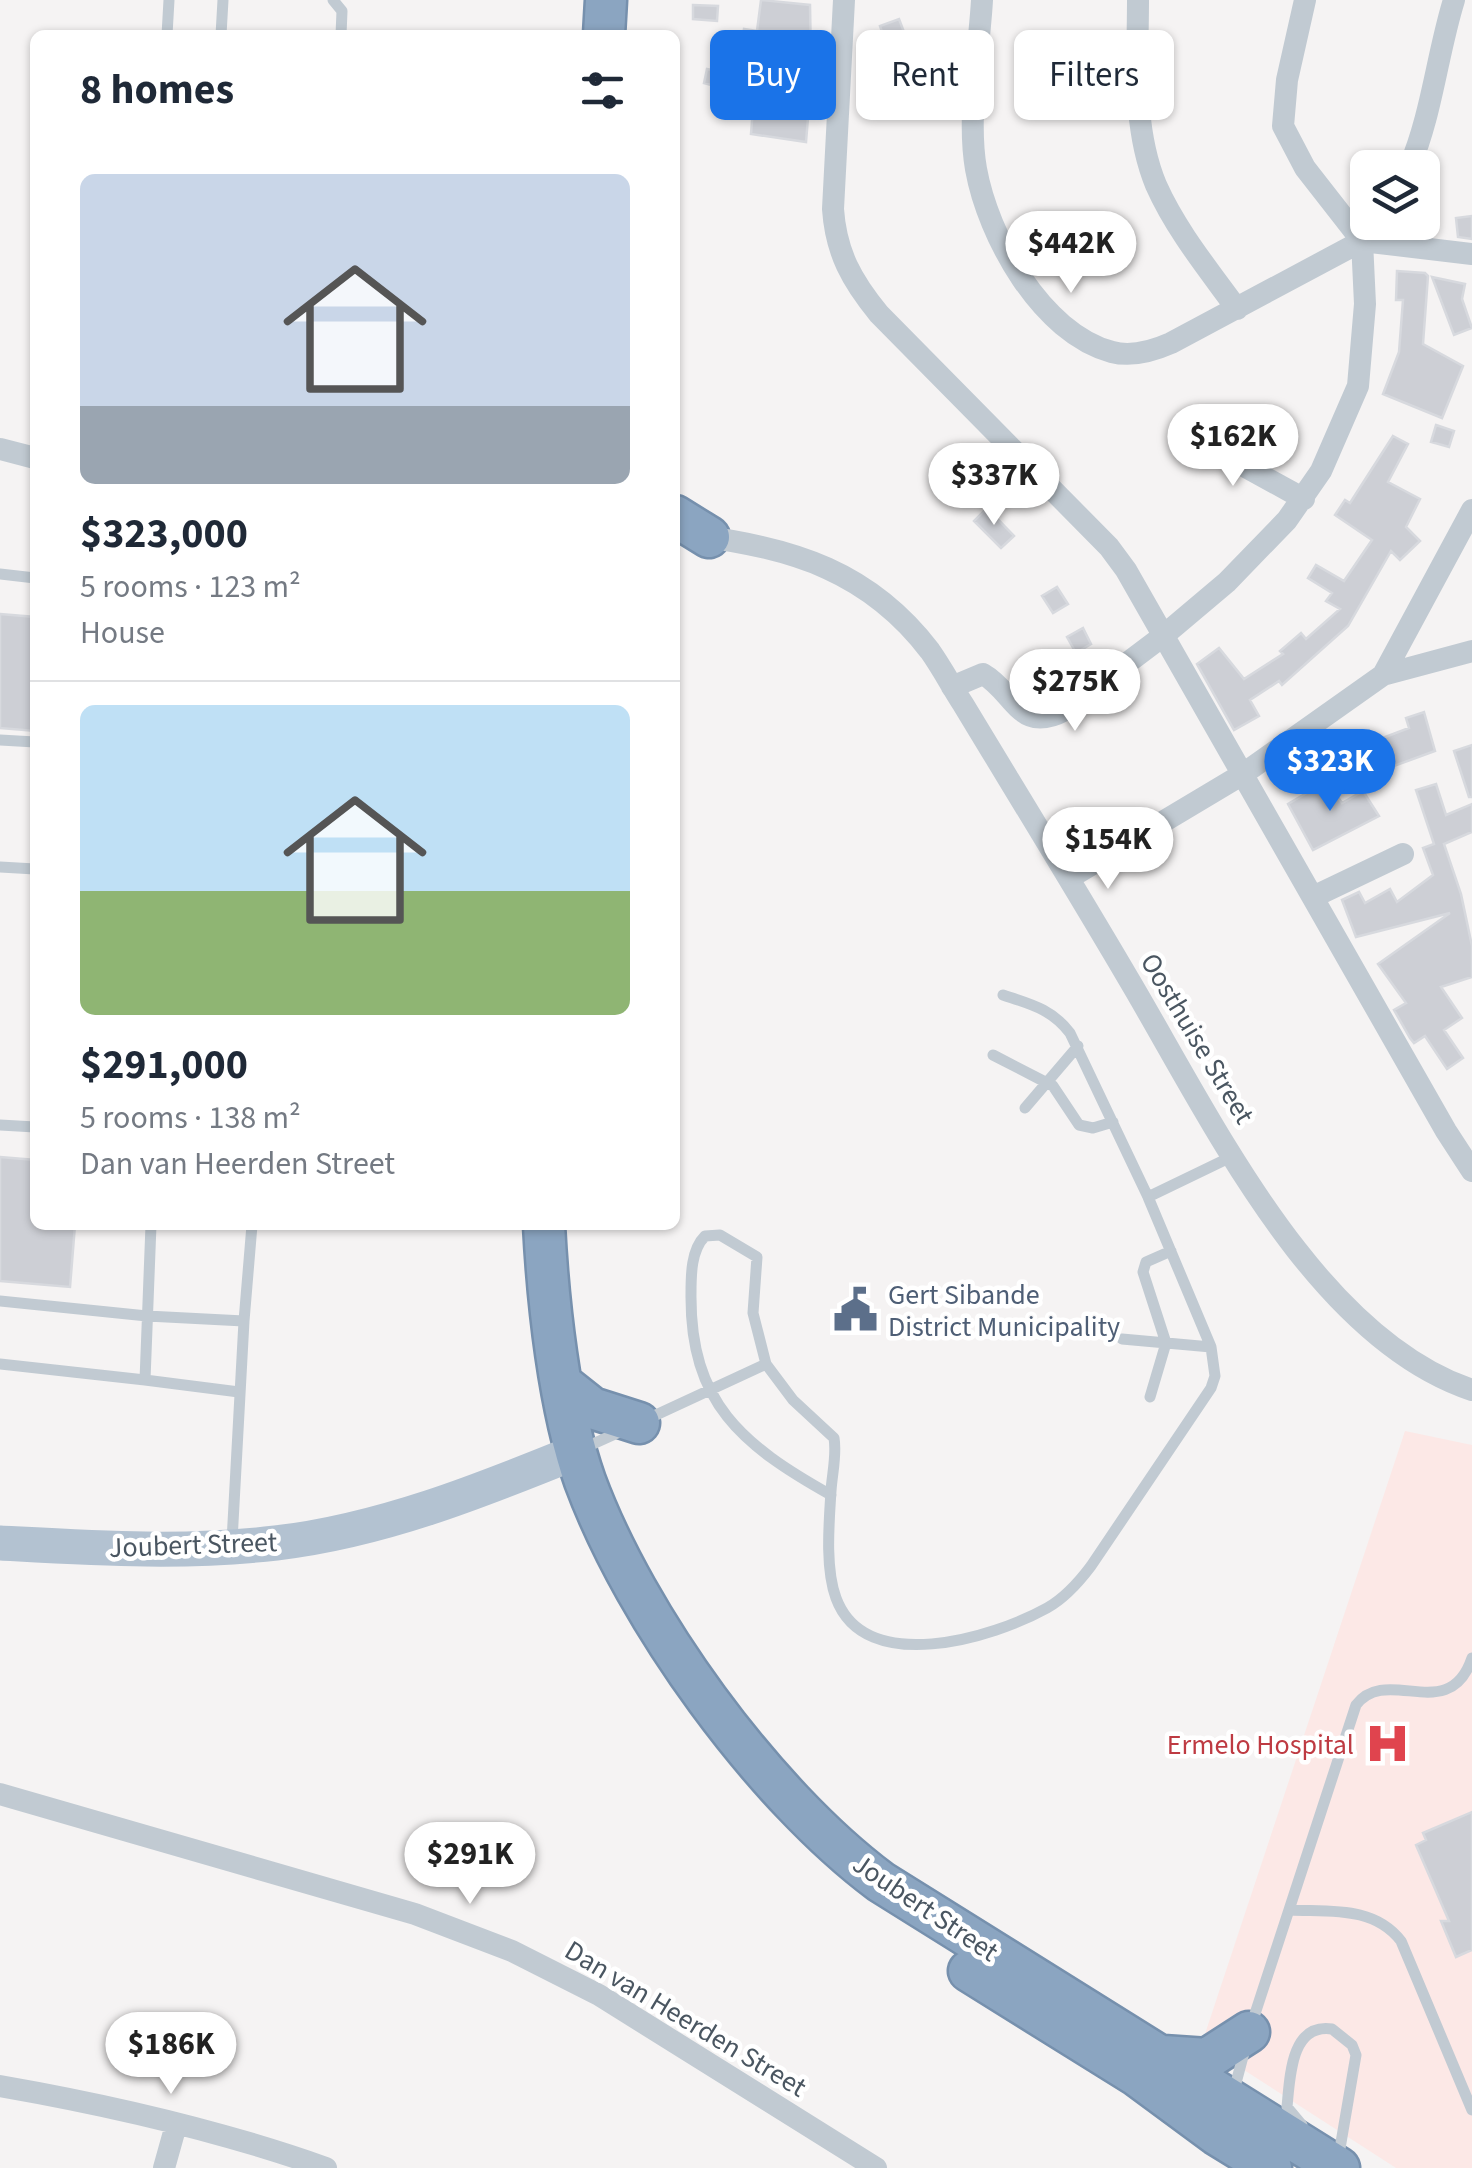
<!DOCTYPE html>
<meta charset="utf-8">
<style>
:root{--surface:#fff;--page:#f6f6f7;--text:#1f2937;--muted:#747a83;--line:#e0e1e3;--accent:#1a73e8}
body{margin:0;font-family:"Source Sans 3",sans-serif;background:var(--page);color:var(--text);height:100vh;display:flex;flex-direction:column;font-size:38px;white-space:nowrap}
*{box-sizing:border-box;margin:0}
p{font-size:32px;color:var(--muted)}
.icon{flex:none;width:55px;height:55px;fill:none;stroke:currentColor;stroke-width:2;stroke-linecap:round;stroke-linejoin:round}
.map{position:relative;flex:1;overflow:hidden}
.details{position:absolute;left:30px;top:30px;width:650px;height:1200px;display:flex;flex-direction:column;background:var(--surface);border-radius:15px;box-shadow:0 2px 8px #0004}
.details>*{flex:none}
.top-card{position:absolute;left:710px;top:30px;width:610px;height:90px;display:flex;gap:20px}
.tools{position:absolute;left:1350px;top:150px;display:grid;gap:20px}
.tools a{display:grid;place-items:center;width:90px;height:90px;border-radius:15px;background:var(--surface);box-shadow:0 2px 8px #0004;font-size:50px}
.price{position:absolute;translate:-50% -85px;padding:0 22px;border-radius:35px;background:#fff;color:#222;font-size:32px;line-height:65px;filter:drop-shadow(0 2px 5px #0008)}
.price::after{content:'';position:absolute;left:50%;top:60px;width:30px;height:22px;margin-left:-15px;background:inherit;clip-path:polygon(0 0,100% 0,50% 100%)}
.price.active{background:var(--accent);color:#fff}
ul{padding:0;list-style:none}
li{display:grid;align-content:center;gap:20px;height:530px;padding:0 50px}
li+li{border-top:2px solid var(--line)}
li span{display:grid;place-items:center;height:310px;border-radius:15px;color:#555}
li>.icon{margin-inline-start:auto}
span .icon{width:180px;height:180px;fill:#fffc;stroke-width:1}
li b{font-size:42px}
h2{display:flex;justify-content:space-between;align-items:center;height:120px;padding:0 50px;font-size:42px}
.pill{padding:0 35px;border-radius:15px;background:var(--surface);box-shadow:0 2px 8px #0004;font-size:35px;line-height:90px}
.pill.active{background:var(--accent);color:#fff}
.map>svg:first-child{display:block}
</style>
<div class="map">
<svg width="1472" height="2168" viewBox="0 0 1472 2168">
<rect width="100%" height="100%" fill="#f5f3f3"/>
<!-- medical -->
<path fill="#fce8e6" d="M1405,1431L1472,1445V2168H1396L1202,2043Z"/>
<!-- building -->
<path fill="#cdcfd5" stroke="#d7d9de" stroke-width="2.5" d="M761,0L810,5L811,59L781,56L779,70L775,69L771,102L809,106L806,142L751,134L753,108L738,106L740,94L730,93V90L704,83L707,69L736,75L744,29L757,31Z
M693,5L718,6L717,21L693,19Z
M899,19L907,40L887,47L880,26Z
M1472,216V239L1458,237L1456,218Z
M1397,271L1425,273L1428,276L1423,344L1463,366L1442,418L1383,394L1399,352L1403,300H1396Z
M1432,277L1465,284L1462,299L1472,328L1454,335Z
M1436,425L1454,431L1449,447L1431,442Z
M1393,436L1408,444L1388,482L1420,499L1406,527L1420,541L1400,560L1391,551L1348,626L1282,685L1279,681L1250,700L1259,716L1234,730L1197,664L1219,648L1244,679L1283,654L1280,651L1301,633L1306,639L1340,609L1326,601L1332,593L1308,578L1316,565L1344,581L1372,540L1335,515L1345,500L1350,503Z
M987,508L1014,536L1001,548L974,521Z
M1057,587L1068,604L1053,613L1042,596Z
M0,614L35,617V731L0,728Z
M1083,628L1091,644L1076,653L1067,637Z
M1424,712L1435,751L1383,770L1372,742L1409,728L1406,718Z
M1472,745V797H1469L1454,751Z
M1327,781L1342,803L1363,791L1379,816L1313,850L1288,804Z
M1436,784L1446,815L1472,804V832L1444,844L1461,894L1472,946V977L1441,987L1462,1018L1444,1030L1463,1058L1447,1069L1425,1036L1414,1043L1410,1038L1394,1010L1406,1003L1378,964L1450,913L1356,937L1342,900L1359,892L1365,903L1390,889L1397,902L1433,875L1423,848L1434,844L1416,790Z
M0,1157L35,1160V1225H75L70,1287L0,1281Z
M1472,1812V1950L1456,1957L1441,1921H1449L1416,1845L1426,1840L1423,1833Z"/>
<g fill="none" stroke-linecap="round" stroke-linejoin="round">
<defs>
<path id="highway" d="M604,35L606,0
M675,516L709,537
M544,1225C548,1302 559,1408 585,1481C636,1619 763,1794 881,1882L1339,2168
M563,1385L592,1408L639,1423
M969,1971L1136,2075L1216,2134L1271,2168
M1163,2056L1207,2059L1249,2032"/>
</defs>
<!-- highway casing -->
<use href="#highway" stroke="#7690ad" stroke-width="45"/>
<!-- lane -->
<path stroke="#c1cad2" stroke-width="11" d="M333,0L342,11L341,35
M167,35L169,0
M221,35L223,0
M0,574L35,578
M0,740L35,742
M0,867L35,869
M993,1055L1053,1086L1079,1125L1093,1128L1113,1122
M1025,1108L1078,1046
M0,1125L35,1127
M1148,1197L1233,1156
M0,1301L147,1316L244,1321L252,1225
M1122,1339L1211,1347
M0,1364L145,1380L151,1225
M145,1380L239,1392
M1150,1397L1166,1343L1143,1272L1146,1262L1171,1251
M643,1421L766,1364
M584,1448L626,1429
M831,1495C742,1445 690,1403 691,1294C691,1275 691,1250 705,1236L720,1235L757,1257L753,1313L766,1364L793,1400L834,1438C837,1455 832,1474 831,1491C829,1523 825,1568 836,1598C865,1677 993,1638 1047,1608C1065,1598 1079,1582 1091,1566L1211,1388L1215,1376L1211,1347L1148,1197L1070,1033C1052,1009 1030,1004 1003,995
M232,1541L244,1321
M1290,1910C1331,1912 1374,1906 1401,1941L1472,2110
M1251,2026L1356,1705C1387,1664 1449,1726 1472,1658
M1233,2094L1245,2049
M1302,2125L1287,2107C1290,2076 1291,2023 1332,2029L1352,2045L1356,2055L1338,2160"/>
<!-- street -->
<path stroke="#c1cad2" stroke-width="22" d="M844,0L833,209C836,253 852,281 879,314L1109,547L1126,570L1446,1131L1472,1171
M982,0C979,52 967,117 976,169C988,236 1041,333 1112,352C1131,357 1153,351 1171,343L1362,241L1380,222
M1138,0C1138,61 1132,127 1156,185C1176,230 1208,269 1237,309
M1409,168C1432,114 1437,55 1454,0
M1362,241L1472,254
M1186,434L1304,499
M0,449L35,458
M699,536C793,548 870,572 930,651C942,668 952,687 963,704C1018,795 1074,886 1128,978C1209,1114 1313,1337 1472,1390
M1383,675L1472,510
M952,687L983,674C1015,692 1019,735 1065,710L1163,636L1227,582L1287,520L1321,471L1358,386L1365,304L1362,241L1305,168L1283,126L1287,80L1305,0
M1069,878L1243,774L1383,675L1472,651
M1313,897L1403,854
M0,1794L415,1914L512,1951L599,1995L876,2168
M0,2086C109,2105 222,2131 326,2168
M164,2168L176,2125"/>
<!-- primary -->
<path stroke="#b3c2d1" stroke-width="35" d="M0,1543C92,1548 184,1554 276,1543C380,1531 480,1491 576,1452"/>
<!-- highway -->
<use href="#highway" stroke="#8ba5c1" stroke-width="40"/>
</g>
<!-- icons -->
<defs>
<symbol id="civic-bare" viewBox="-9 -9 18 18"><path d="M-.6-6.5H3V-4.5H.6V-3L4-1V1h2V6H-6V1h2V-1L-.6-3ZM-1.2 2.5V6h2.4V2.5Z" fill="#5c6f8a" stroke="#fff" stroke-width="2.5" paint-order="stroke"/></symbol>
<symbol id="hospital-bare" viewBox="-9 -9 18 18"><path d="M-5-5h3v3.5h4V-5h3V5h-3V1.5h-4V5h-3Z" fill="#e0444e" stroke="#fff" stroke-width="2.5" paint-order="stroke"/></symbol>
</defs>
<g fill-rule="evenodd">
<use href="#civic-bare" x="824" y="1278" width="63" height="63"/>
<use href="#hospital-bare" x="1356" y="1712" width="63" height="63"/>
</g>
<g text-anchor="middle" stroke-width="9" stroke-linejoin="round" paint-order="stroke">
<!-- street labels -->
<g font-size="28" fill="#4a5661" stroke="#fff">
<text transform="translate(1198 1038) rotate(59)" y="10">Oosthuise Street</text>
<text transform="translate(193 1544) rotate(-2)" y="10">Joubert Street</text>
<text transform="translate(926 1907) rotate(34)" y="10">Joubert Street</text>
<text transform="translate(686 2018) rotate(31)" y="10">Dan van Heerden Street</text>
</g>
<!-- service labels -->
<g font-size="28" fill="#4e5e75" stroke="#fff" text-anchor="start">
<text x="888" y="1304">Gert Sibande<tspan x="888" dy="32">District Municipality</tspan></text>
</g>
<!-- health labels -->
<g font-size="28" fill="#be3a42" stroke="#fff" text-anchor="end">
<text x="1354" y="1754">Ermelo Hospital</text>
</g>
</g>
</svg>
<div class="tools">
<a><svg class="icon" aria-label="layers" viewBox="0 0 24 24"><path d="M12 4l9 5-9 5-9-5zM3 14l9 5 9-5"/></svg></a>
</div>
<b class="price" style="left:1071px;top:296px">$442K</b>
<b class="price" style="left:1233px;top:489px">$162K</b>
<b class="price" style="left:994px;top:528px">$337K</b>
<b class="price" style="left:1075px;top:734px">$275K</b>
<b class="price active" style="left:1330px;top:814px">$323K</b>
<b class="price" style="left:1108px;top:892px">$154K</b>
<b class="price" style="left:470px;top:1907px">$291K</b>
<b class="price" style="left:171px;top:2097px">$186K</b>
<div class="top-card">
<a class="pill active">Buy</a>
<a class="pill">Rent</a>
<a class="pill">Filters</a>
</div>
<section class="details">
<h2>8 homes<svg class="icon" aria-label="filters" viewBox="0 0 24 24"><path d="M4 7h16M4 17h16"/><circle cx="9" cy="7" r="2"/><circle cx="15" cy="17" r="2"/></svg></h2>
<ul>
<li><span style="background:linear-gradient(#c9d6e8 75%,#9aa5b1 0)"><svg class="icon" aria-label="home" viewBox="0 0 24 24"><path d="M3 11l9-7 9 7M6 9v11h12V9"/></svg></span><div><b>$323,000</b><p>5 rooms · 123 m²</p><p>House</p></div></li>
<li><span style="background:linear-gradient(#bfe0f5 60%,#8fb573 0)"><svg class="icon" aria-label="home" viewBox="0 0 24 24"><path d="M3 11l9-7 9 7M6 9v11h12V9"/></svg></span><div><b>$291,000</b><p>5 rooms · 138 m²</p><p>Dan van Heerden Street</p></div></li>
</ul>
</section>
</div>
